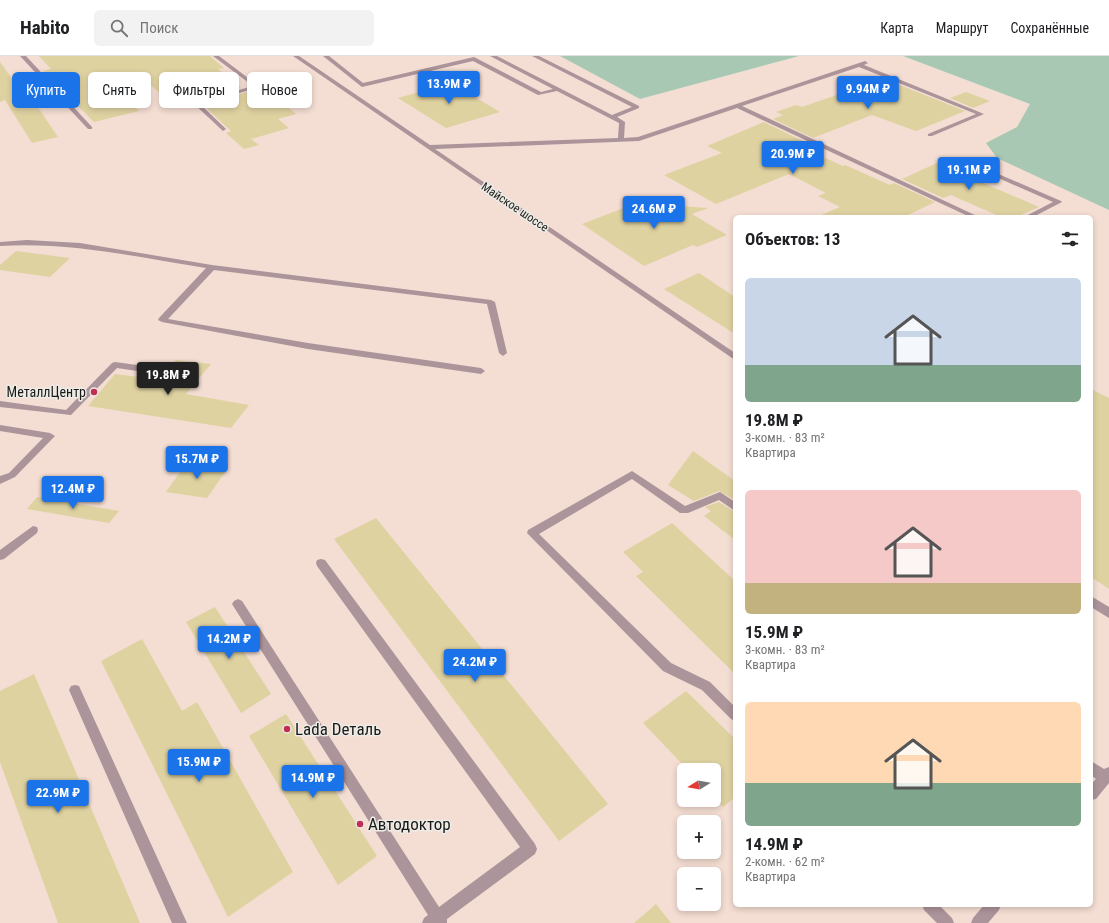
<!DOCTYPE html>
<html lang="ru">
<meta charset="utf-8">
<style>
:root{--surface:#fff;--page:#f2f2f2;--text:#202124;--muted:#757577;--line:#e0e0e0;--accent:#1a73e8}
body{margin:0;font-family:"Roboto Condensed",sans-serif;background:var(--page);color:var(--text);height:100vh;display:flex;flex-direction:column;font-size:15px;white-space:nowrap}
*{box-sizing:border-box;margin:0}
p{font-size:13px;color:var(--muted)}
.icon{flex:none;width:22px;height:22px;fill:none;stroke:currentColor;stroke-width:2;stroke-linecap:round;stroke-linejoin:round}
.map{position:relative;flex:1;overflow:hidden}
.side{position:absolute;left:733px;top:159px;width:360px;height:692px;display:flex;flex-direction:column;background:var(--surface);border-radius:6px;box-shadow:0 2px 6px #0003}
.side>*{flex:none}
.hud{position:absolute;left:12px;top:16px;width:380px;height:36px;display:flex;gap:8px}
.needle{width:26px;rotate:259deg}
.controls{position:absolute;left:677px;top:707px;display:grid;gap:8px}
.controls a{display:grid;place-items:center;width:44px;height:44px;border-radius:6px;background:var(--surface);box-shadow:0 2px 6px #0003;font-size:20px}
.price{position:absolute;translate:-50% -34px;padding:0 9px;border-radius:4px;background:var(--accent);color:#fff;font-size:13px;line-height:26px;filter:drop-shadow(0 1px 2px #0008)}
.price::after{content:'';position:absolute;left:50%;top:24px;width:12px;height:9px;margin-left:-6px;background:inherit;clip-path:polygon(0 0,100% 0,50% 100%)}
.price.on{background:#222;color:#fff}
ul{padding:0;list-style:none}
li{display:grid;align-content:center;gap:8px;height:212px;padding:0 12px}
li span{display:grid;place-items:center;height:124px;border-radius:6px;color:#555}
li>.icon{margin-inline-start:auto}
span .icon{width:72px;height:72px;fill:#fffc;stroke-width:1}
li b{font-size:17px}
h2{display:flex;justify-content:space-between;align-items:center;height:48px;padding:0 12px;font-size:17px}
.chip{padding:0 14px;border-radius:6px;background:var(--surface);box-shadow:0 2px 6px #0003;font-size:14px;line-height:36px}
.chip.on{background:var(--accent);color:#fff}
header{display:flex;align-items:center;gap:24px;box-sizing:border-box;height:56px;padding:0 20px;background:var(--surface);border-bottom:1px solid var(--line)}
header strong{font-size:19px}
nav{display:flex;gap:22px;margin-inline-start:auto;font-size:14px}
.search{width:280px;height:36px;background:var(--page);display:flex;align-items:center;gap:10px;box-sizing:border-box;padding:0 14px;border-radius:6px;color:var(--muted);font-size:15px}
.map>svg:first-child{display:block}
</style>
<header>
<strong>Habito</strong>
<div class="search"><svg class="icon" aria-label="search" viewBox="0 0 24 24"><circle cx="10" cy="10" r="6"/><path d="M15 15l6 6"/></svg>Поиск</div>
<nav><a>Карта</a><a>Маршрут</a><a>Сохранённые</a></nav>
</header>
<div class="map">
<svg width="1109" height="867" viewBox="0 0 1109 867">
<rect width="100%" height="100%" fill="#edece7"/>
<!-- industrial -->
<path fill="#f4ddd2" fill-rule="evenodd" d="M0,0H561L640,43L799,0H903L1030,48L1109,123V867H0ZM735,161H1091V849H735ZM684,714H714V744H684ZM684,766H714V796H684ZM684,818H714V848H684Z"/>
<!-- green -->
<path fill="#a8c8b3" d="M560,0H799L640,43Z
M903,0H1109V154L997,102L986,87L1017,71L1030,48Z"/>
<!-- building -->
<path fill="#dfd2a1" d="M39,0H210L224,12L218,13L241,32L197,44L193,41L169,46L138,17L106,25L139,55L94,66L43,15L51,13Z
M0,6L30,48L35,47L58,81L32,87L5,44L0,46Z
M877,25L886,28L892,26L965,55L916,75L872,59L813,82L773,63L783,59L776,56L796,49L802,51Z
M451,27L500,56L446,72L398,42Z
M266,34L296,58L278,63L289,72L251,83L259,89L244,93L226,77L231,75L203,49L247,36L249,38Z
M966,36L990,45L973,52L950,42Z
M764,66L811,89L803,92L843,110L845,109L890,129L894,127L935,146L904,161H817L840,151L818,140L826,137L789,118L716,148L664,119L722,97L707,90Z
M937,107L1039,151L1016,161H1001L951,139L943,142L902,123Z
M647,143L660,151L665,149L708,152L692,158L727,179L697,191L693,189L644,210L582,168Z
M16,195L70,202L50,221L0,214V209Z
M699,217L735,241V278L664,233Z
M176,304L211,308L186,338L249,349L231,372L88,350L115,318L139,321L147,314L164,316Z
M1091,333L1109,342V533L1091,521Z
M693,395L735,425V444L719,435L694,445L668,429Z
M188,405L228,412L207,442L166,436Z
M37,441L119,455L109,467L27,453Z
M719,446L735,456V484L704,460L711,455L705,451Z
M376,462L608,748L559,785L334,483Z
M672,467L735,525V618L636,520L643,516L623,496Z
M215,551L271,638L241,657L186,566Z
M142,583L182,655L197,646L293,816L228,861L101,605Z
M34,618L140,867H58L0,706V635Z
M686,635L735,683V741L723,751L714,741V714H688L643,667Z
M286,658L377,800L338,829L249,680Z
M656,848L671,867H634Z"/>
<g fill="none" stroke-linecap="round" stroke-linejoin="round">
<!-- minor -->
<path fill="#ab949a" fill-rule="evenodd" d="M20,0H26L92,71V73H88Z
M213,0H219L260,31L200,48L225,72L226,73L223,75L193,47L253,30Z
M293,0H299L430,89L618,82L619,67L557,35L538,39L473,5L362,31L323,0H329L363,27L474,1L541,36L553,33L490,0H497L612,59L632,51L532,0H539L639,50V52L617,61L625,66L624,82L638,81L865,5L868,7L864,9L984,58L932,80H928V78L976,58L859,11L742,50L979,161H970L737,52L639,85L435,93L735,297V304Z
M973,107L1061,145L1062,146L1033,161H1024L1053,146L971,110L970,109Z
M27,184L80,187L212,209L491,244L495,246L507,297L503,300L499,297L487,248L214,214L168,263L308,287L481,312L485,315L481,318L308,293L162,266L158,264L159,262L206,212C137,201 70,186 0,190V186Z
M115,306L137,309L141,312L137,315L117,312L71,359L0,351V345L66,354L112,307Z
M0,369L50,377L55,380L15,421L0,428V420L9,417L43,382L0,375Z
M632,415L685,450L720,436L735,446V455L719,444L688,457H680L632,423L539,478L671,607L710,626L735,651V665L731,663L702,634L663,615L527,477L528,474Z
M33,470L37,471L38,474L37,477L4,503L0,504V494Z
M321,503L325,504L535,788L537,793L535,798L447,863V867H422L424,862L428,859L232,548L234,545L238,543L242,545L439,851L520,791L317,510L316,507L317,504Z
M1091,540L1109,551V562L1091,551Z
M75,629L79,630L187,867H172L69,634L71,630Z
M1091,705L1104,713L1109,711V727L1096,743L1091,744V728L1096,723L1091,719Z
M922,849H939L952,862L954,867H937L924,854Z
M984,849H1001L999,854L988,867H971L973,862Z"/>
</g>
<!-- markers -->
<g fill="#bf2f53" stroke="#edece7" stroke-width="1.5">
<circle cx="94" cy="336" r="4"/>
<circle cx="287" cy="673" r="4"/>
<circle cx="360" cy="768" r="4"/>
</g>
<g text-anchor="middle" stroke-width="3" stroke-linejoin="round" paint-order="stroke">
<!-- far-street labels -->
<g font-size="12" fill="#1b1a18" stroke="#edece7">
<text transform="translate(515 151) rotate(34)" y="4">Майское шоссе</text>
</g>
<!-- poi labels -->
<g font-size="14" fill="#1b1a18" stroke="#edece7" text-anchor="end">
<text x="86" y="341">МеталлЦентр</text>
</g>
<!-- near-poi labels -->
<g font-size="17" fill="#1b1a18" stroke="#edece7" text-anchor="start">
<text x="295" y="679">Lada Dеталь</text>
<text x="368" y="774">Автодоктор</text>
</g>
</g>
</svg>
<div class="controls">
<a><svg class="needle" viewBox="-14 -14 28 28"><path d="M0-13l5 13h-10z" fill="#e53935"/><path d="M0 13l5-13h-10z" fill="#757577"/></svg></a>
<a>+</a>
<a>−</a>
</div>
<b class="price" style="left:449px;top:49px">13.9M ₽</b>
<b class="price" style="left:868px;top:54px">9.94M ₽</b>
<b class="price" style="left:793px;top:119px">20.9M ₽</b>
<b class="price" style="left:969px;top:135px">19.1M ₽</b>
<b class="price" style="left:654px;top:174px">24.6M ₽</b>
<b class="price on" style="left:168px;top:340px">19.8M ₽</b>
<b class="price" style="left:197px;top:424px">15.7M ₽</b>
<b class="price" style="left:73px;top:454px">12.4M ₽</b>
<b class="price" style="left:229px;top:604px">14.2M ₽</b>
<b class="price" style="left:475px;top:627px">24.2M ₽</b>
<b class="price" style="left:199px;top:727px">15.9M ₽</b>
<b class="price" style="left:313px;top:743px">14.9M ₽</b>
<b class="price" style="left:58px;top:758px">22.9M ₽</b>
<div class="hud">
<a class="chip on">Купить</a>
<a class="chip">Снять</a>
<a class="chip">Фильтры</a>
<a class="chip">Новое</a>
</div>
<section class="side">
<h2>Объектов: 13<svg class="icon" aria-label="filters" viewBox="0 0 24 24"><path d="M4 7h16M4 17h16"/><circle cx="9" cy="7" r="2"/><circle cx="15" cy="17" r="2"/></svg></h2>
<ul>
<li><span style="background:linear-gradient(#c9d6e8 70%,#7fa58c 0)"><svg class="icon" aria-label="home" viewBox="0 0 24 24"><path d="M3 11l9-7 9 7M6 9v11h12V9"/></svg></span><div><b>19.8M ₽</b><p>3-комн. · 83 m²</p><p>Квартира</p></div></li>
<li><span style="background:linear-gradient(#f6c9c9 75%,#c2b280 0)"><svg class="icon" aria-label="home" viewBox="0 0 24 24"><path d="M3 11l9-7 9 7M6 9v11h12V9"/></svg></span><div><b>15.9M ₽</b><p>3-комн. · 83 m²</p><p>Квартира</p></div></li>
<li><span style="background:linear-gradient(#ffd9b3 65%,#7fa58c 0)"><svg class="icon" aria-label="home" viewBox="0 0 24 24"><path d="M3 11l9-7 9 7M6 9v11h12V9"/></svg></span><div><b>14.9M ₽</b><p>2-комн. · 62 m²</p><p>Квартира</p></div></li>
</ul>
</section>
</div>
